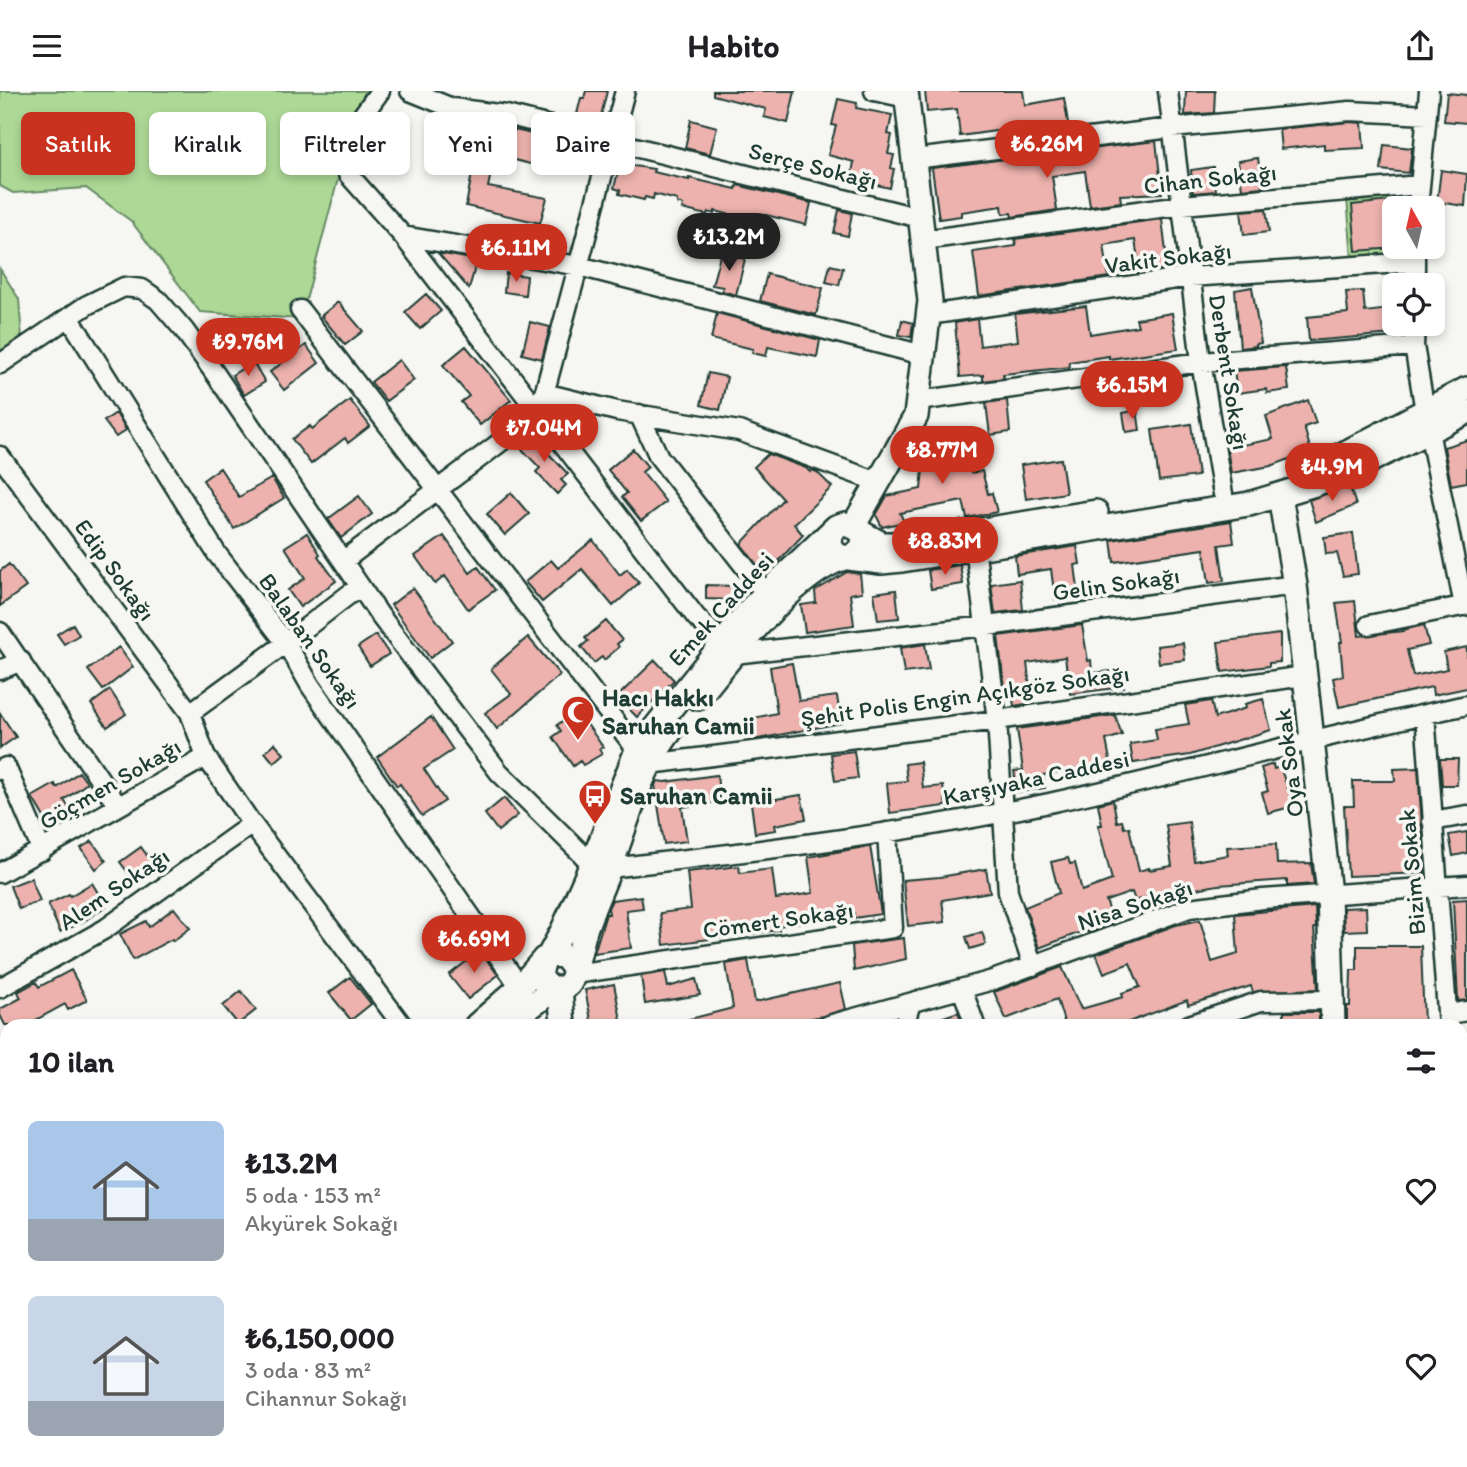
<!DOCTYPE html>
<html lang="tr">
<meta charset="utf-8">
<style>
:root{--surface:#fff;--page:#f2f2f2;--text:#202124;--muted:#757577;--accent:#c8321e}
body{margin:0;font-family:Itim,sans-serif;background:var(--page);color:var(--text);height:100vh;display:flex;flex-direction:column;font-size:26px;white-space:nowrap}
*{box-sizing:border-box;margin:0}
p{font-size:23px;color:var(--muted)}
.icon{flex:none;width:38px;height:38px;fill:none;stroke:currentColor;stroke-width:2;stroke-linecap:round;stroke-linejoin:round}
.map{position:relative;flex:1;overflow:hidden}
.panel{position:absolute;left:0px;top:928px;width:1468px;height:450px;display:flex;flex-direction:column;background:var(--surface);border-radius:21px 21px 0 0;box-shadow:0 4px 10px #0003}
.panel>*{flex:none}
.guide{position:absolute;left:21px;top:21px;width:700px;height:63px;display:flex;gap:14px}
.needle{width:46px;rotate:352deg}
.buttons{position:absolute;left:1382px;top:105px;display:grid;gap:14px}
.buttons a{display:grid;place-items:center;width:63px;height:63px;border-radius:10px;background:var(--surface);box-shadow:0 4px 10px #0003;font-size:35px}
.price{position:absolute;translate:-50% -60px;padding:0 16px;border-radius:24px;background:var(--accent);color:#fff;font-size:23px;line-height:46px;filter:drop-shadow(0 2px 4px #0008)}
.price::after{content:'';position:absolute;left:50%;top:42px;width:21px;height:16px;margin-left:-10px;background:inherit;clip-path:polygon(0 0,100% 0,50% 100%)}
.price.on{background:#222;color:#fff}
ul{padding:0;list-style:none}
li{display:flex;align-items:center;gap:21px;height:175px;padding:0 28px}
li span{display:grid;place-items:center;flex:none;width:196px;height:140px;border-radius:10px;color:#555}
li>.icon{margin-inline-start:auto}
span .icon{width:84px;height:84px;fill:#fffc;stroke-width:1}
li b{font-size:30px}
h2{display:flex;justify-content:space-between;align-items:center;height:84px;padding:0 28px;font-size:30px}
.tag{padding:0 24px;border-radius:10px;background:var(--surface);box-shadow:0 4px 10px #0003;font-size:24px;line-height:63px}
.tag.on{background:var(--accent);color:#fff}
header{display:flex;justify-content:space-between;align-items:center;height:91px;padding:0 28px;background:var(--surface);font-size:32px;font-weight:700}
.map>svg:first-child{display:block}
</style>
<header><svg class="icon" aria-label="menu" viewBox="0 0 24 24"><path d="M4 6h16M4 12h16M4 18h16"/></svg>Habito<svg class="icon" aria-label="share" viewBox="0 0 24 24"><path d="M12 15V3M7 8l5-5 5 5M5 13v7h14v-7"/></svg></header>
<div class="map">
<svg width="1467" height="1376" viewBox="0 0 1467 1376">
<rect width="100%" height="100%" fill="#f6f6f2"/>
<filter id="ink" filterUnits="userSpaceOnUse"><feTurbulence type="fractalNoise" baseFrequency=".0143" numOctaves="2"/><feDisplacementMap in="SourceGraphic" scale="14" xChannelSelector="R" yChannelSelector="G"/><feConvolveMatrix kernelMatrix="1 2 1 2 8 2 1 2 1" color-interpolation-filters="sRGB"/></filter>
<g filter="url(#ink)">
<!-- green -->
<path fill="#add896" stroke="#668a65" stroke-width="2" d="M0,0H365L339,84L301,228L200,221L131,130L86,97L13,102L0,95Z
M1408,103L1407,117H1395V156H1404L1403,162L1352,168L1347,107Z
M0,178L19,208L23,261L0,275Z"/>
<!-- building -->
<path fill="#edb2ad" stroke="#1f3d34" stroke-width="2" d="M586,0H607L600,29L577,23L581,7H584Z
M713,0H795L788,32L764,26L766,18L713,4Z
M925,0H1023L1025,14L1064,7L1069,38L1047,41L1046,36L1024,40V36L960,45L957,18L927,21Z
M1186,0H1215L1214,22L1185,24Z
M1447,2L1467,4V32L1444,30Z
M838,8L857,12L856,17L892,24L888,43L892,44L888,63L894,64L891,77L894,78L890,97L851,88L854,71L828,64L836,35L832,34Z
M691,29L717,36L710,63L685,57Z
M1350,31L1362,32L1364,57L1324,59V53L1281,58L1279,38Z
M506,37L562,50L555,75L535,70L534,74L495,64L488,96L547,107L540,132L466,115L480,38L504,44Z
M1156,50L1162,102L1120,104L1121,111L1090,115L1085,80L1052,85L1057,119L1012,126L1011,122L1003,123L1002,115L961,121V125L939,128L932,77L1022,66V69L1051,65L1050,63Z
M1384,54L1412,57L1409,82L1381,79Z
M1258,67L1262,96L1242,98L1238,70Z
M620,73L654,78L653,81L689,89V87L736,98L737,94L811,112L806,134L766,124L764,132L715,120V123L708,121L707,124L682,118L683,114L677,112V109L654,103L653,108L645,106L644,109L619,103L620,99L614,97Z
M1213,76L1216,100L1193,102L1191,79Z
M1441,79L1467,83L1465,115L1437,111Z
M1390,110L1395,157L1356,160L1352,114Z
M1266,118L1269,141L1244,144L1241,120Z
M839,119L852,122L848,145L834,142Z
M1162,128L1168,178L1140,182L1135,149L1104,154L1109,186L979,205L973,161L1016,155L1015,148Z
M721,161L745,168L736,204L722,200L723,196L712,194Z
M438,162L477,169L469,198Z
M830,174L843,177L839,194L826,191Z
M506,182L527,185L525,204L504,201Z
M767,183L823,197L816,224L760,210Z
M1252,196L1261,252L1256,253V255L1240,257L1235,199Z
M1363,200L1365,221L1390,218L1393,243L1309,250L1307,226L1348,222L1346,201Z
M426,203L441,220L420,238L405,221Z
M338,211L363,240L345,254L321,225Z
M1086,215L1090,243L1138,235L1136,228L1172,222L1178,258L1109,268V265L1069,271L1070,276L1003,283L1004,287L983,290V284L960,286L955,232L977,228L980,255L1018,250L1015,223Z
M717,222L820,249L817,266L768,256L766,265L752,262L753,258L711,248Z
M902,229L913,232L911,246L899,244Z
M530,231L550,236L542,268L522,263Z
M306,254L319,272L284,299L270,281Z
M466,255L511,309L480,334L461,311L469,305L443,274Z
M399,269L414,289L386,310L371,291Z
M253,271L265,291L244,304L232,284Z
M1286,276L1289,299L1267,302L1266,298L1237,302L1234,280Z
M708,282L727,286L720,319L701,314Z
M350,309L370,335L348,352L345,347L311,373L292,348L310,335L312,338Z
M1007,309L1010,341L990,344L986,312Z
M1308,309L1316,332L1304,336L1311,360L1271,375L1231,382L1227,357L1273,348L1266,325Z
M1137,319L1140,339L1126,341L1123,322Z
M116,322L126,339L116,346L104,330Z
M1191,333L1198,385L1159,390L1152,339Z
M530,343L568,383L561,389L566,394L557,403L536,381L540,377L517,353Z
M1467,349V391L1451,394L1444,356Z
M926,350L948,351V357L967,354L971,382L982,380L988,403L992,402L997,421L967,427L963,410L900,422L904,431L882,436L876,424L887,405L921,398Z
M633,358L648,376L642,381L666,411L641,430L622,406L627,402L608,379Z
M768,363L806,377L810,381L812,379L817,381L832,396L794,433L803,444L765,484L741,453L783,408L754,376Z
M1061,368L1066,402L1026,408L1021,374Z
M220,377L239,406L272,387L284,407L234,438L203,389Z
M1349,394L1356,414L1316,431L1309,409Z
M511,402L529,423L505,444L487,423Z
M359,405L372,423L341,447L328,428Z
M1231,430L1234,452L1219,454L1224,490L1209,492L1204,458L1114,471L1111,449Z
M307,442L320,463L318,465L336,490L300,516L288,499L305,487L285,456Z
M1353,442L1358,483L1343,485L1337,462L1326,463L1324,446Z
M444,445L470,482L478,476L495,499L468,518L445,485L435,493L415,465Z
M593,449L620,484L627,478L639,492L613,515L582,478L542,511L525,491L551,469L558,477Z
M1077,455L1080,473L1075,474L1079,506L1055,509L1051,478L1017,483L1015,465Z
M9,473L26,496L0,515V480Z
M960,474L963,493L931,498L928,479Z
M847,481L860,483L862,501L850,503L854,534L805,541L801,514L816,512L815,500Z
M1020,489L1023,519L995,522L991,493Z
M706,494L733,495L732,509L706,508Z
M413,497L452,550L430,567L391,514Z
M896,499L899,527L878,529L874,502Z
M1355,510L1359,545L1404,540L1403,539L1424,534L1429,554L1407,559L1413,585L1447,578L1444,561L1467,556V597L1433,604L1432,596L1339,616L1333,587L1343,585L1340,551H1342L1336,512Z
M606,530L622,549L617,553L619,556L604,569L602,566L594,572L581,556L588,550L585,547Z
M73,533L79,544L64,553L57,543Z
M1082,534L1088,570L1091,569L1092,582L1122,579L1124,596L1070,603L1065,566L1027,572L1032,612L1014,615L1013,608L1006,609L998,545Z
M1280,543V571L1269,572V575L1222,581L1218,551Z
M376,544L389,563L370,575L358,556Z
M528,546L560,584L497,638L485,622L511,603L491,578Z
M1183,552L1185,569L1159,572L1157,555Z
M925,553L929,579L904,582L900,557Z
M119,556L133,576L103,599L88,579Z
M655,569L674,589L637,626L617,606Z
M792,572L799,610L837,605L841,632L753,649L749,628L777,622L770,576Z
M110,599L126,623L107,636L91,613Z
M1263,608L1271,639L1190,664L1133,672L1130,653L1157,649L1155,638L1189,633L1185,614L1211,610L1215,627L1246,617L1245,613Z
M0,622L16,646L0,657Z
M572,623L577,629L582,626L603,656L599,658L602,663L583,674L580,670L573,675L553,646L561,640L557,634Z
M1115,624L1122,644L1106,649L1112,679L1088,684L1086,676L1043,684L1045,697L1017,701L1014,680L1023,679L1017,638Z
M431,626L453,659L424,678L445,710L422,725L400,693L397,695L377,666Z
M275,652L284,663L274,672L265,661Z
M854,660L858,687L835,690L831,663Z
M1440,668H1458L1457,694H1442Z
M920,671L923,697L943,695L946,715L890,722L887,692L907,690L905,673Z
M1273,673L1274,678L1280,676L1294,715L1268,722L1262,702L1268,700L1261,677Z
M1418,677L1425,782L1348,785L1344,715H1354L1353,690H1395L1394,678Z
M79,681L87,692L64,709L71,720L48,733L32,706L55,693L57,697Z
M717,684L720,711L682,716L687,750L664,753L655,694L657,690L665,691Z
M801,704L806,728L775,734L776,739L755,742L751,712Z
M504,707L518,724L498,740L485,723Z
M1113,709L1117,731L1122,730L1124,737L1129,736L1139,780L1149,777V779L1172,775L1166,734L1189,731L1194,770L1228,764L1227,756L1276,753L1277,773L1311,772L1314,793L1287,795V789L1218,794L1167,803L1166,800L1135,810L1132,801L1106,810L1113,828L1111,829L1112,833L1088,842L1086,839L1039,857L1025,816L1059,802L1051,771L1068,767L1070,773L1075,772L1082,800L1112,789L1098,734H1102L1098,713Z
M1467,741V762L1453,765L1449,744Z
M92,750L106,770L96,778L81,757Z
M870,755L881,823L854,827V822L778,835L779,839L664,854L660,822L691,818L687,781L739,775L740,782L772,778L776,808L813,802L808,766Z
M141,756L156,777L135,791L120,771Z
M986,778L990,801L942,809L945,831L908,835L903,789L940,786Z
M31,787L40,810L19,818L10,795Z
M92,792L106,815L81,832L60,841L48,813L69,803L70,805Z
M641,805L643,817L626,819L631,857L594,862L606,823H609L608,817L612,809Z
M1467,808V909L1458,910L1453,809Z
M1315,816L1316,837H1314L1318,898L1253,901L1251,895L1188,914L1187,909L1121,934H1065L1057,908L1006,928L994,901L1062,876L1081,918L1123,906L1122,902L1140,896L1130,872L1104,882L1096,863L1176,834L1200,829L1212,871L1238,863L1235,823Z
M1366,816L1367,839L1344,840L1343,817Z
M174,817L190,837L173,850L172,848L133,869L120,843L146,830L149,836Z
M982,841L986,853L970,858L966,846Z
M904,847L906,868L854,880L852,854Z
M1357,855H1421L1424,934H1347V915H1350L1351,879H1357Z
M480,860L498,884L468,908L449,884Z
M748,869L755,911L840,892L846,918L823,925L774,934H682V930L733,917L726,873Z
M71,879L87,909L68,919L65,913L32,931L34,934H5L0,924V918L21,907L18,901L36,891L39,896Z
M665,881L668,896L696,888L700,904L645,913L641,885Z
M350,886L371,913L351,929L329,902Z
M614,893L622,934H592L585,899Z
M241,900L256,919L238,933L223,915Z
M958,921L963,934H924L923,933Z
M1284,921H1319V934H1284Z"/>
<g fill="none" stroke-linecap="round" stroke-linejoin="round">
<defs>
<path id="minor" d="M380,0L355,35L348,83L403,145L696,526L723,552
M410,0L452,17L506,24L920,127
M874,0L907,7
M1168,0L1201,271L1223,403
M914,68L1172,37L1350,20L1427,24
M1418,117L1429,0
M403,145L579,175L923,264
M923,149L1182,114L1420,94
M1415,194V156
M300,219L637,659
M928,224L1190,186L1415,171
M69,226L217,463L286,552L310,594L520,896
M1415,233L1414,255L1425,320
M0,273L87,214L124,196L142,198L158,209L184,239L216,284L381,526L499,681L592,773
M544,302L617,320L739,340L878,391
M918,310L1201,271L1414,255
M639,323L659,366L766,503
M1429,340L1464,515
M0,365L190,622
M975,456L997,629L1008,801L1033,875
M343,470L539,322L625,0
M360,495L286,552L190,622L206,666L252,733L402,934
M1369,534L1467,514
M0,541L118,715
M734,563L987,535L1295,494
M0,579L21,570
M1425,623L1448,934
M650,673L997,629L1304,585
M0,679L6,676L42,760
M1432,730L1467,724
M610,777C757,760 904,743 1049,712C1189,682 1327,643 1467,614
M0,782L206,666
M574,883L893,837L887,741
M0,897L105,838L252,733
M962,898L975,934
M1449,923L1467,920
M829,934L993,889L1189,817L1263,808L1467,794
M904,934L911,912
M1189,934L1261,910L1332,909
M1461,1187L1467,1171
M153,1370L166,1376
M247,1370L252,1376
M395,1370L401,1376
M905,1370L906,1376
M1420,1370L1449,1376
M324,1376L333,1370
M413,1376L422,1370
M943,1376L965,1370
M1099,1376V1370
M1202,1376L1203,1370
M1270,1376V1370
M1394,1376L1395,1370"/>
<path id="tertiary" d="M1304,380L1332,369L1467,298
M1280,405L1295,494L1329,803L1333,934
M854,434L916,325L930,210L906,0
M862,442L882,453H896L1096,421
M849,467L881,471L902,469L1249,413L1318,392L1361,374L1467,321
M698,607C732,565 793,483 844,467
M549,865L563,839L592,773L637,659L752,516L836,436L845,433L859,438L864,447L862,458L849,467C833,466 826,454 833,440
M574,877L564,865L554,864L544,868L540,883C544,896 558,904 569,893C575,887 582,847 586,836C593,816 602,796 610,776C628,729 640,678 672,638
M560,897L563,934
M477,934L520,896L544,868
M506,934L554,898
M0,1255L7,1272
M2,1376L7,1346
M19,1376L20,1370"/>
<path id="secondary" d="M1461,1159L1467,1162
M602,1376L603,1370
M628,1376L631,1370"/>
</defs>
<!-- minor casing -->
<use href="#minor" stroke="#1f3d34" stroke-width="23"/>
<!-- tertiary casing -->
<use href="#tertiary" stroke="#1f3d34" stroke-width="28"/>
<!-- secondary casing -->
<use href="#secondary" stroke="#1f3d34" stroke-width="30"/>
<!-- minor -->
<use href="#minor" stroke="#f6f6f2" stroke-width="18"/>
<!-- tertiary -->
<use href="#tertiary" stroke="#f6f6f2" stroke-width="23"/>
<!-- secondary -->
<use href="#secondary" stroke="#f6f6f2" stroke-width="24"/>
</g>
</g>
<!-- icons -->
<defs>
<symbol id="mosque-pin" viewBox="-11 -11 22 30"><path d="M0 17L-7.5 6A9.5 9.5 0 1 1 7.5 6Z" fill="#c8321e" stroke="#f6f6f2"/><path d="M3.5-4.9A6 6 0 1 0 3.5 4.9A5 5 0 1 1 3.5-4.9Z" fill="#fff"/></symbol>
<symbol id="bus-pin" viewBox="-11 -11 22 30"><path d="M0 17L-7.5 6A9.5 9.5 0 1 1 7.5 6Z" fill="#c8321e" stroke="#f6f6f2"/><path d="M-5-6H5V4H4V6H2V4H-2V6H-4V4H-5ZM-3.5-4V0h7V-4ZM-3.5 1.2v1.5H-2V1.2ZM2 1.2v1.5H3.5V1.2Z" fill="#fff"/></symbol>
</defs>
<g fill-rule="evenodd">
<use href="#mosque-pin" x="559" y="602" width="38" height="52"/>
<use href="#bus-pin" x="576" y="686" width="38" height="52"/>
</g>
<g text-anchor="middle" stroke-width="7" stroke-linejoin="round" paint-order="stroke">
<!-- street labels -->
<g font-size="24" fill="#1f3d34" stroke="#f6f6f2">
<text transform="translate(813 75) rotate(14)" y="8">Serçe Sokağı</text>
<text transform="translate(1210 88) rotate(-6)" y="8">Cihan Sokağı</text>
<text transform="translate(1168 167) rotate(-7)" y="8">Vakit Sokağı</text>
<text transform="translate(1229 281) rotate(81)" y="8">Derbent Sokağı</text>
<text transform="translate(115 479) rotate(54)" y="8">Edip Sokağı</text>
<text transform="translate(1116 493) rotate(-8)" y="8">Gelin Sokağı</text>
<text transform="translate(721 518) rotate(-48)" y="8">Emek Caddesi</text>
<text transform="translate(310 550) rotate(55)" y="8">Balaban Sokağı</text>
<text transform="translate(965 605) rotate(-8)" y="8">Şehit Polis Engin Açıkgöz Sokağı</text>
<text transform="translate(1289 672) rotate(-97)" y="8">Oya Sokak</text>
<text transform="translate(1036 687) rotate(-12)" y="8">Karşıyaka Caddesi</text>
<text transform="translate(110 693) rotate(-30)" y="8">Göçmen Sokağı</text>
<text transform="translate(1412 781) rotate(-95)" y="8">Bizim Sokak</text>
<text transform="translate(114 798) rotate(-34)" y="8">Alem Sokağı</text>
<text transform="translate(1135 814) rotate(-18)" y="8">Nisa Sokağı</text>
<text transform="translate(778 829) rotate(-8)" y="8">Cömert Sokağı</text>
</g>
<!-- poi labels -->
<g font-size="24" font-weight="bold" fill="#1f3d34" stroke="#f6f6f2" text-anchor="start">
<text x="602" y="615">Hacı Hakkı<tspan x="602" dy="28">Saruhan Camii</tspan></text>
<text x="620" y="713">Saruhan Camii</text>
</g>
</g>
</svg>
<div class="buttons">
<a><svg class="needle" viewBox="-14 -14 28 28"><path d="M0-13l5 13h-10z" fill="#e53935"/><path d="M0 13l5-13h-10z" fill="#757577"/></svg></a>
<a><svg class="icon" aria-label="locate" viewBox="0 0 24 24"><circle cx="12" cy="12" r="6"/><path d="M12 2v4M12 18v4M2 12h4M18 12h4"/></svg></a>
</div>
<b class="price" style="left:1047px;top:89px">₺6.26M</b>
<b class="price on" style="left:729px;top:182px">₺13.2M</b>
<b class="price" style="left:516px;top:193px">₺6.11M</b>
<b class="price" style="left:248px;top:287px">₺9.76M</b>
<b class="price" style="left:1132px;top:330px">₺6.15M</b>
<b class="price" style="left:544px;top:373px">₺7.04M</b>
<b class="price" style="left:942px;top:395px">₺8.77M</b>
<b class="price" style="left:1332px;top:412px">₺4.9M</b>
<b class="price" style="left:945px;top:486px">₺8.83M</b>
<b class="price" style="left:474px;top:884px">₺6.69M</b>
<div class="guide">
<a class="tag on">Satılık</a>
<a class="tag">Kiralık</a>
<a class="tag">Filtreler</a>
<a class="tag">Yeni</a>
<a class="tag">Daire</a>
</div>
<section class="panel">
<h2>10 ilan<svg class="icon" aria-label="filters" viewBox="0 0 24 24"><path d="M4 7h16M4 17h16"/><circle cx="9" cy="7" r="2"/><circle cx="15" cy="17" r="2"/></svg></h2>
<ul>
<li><span style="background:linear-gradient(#a9c7e8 70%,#9aa5b1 0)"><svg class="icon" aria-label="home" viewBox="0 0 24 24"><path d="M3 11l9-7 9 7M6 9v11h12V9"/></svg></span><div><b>₺13.2M</b><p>5 oda · 153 m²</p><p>Akyürek Sokağı</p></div><svg class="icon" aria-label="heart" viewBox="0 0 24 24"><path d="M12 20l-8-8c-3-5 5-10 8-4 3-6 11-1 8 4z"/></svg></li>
<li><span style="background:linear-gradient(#c9d6e8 75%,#9aa5b1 0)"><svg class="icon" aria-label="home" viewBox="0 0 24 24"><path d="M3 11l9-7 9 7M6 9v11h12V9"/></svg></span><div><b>₺6,150,000</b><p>3 oda · 83 m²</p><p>Cihannur Sokağı</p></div><svg class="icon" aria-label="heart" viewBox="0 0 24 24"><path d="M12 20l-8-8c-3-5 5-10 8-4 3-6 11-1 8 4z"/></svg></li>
</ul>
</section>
</div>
